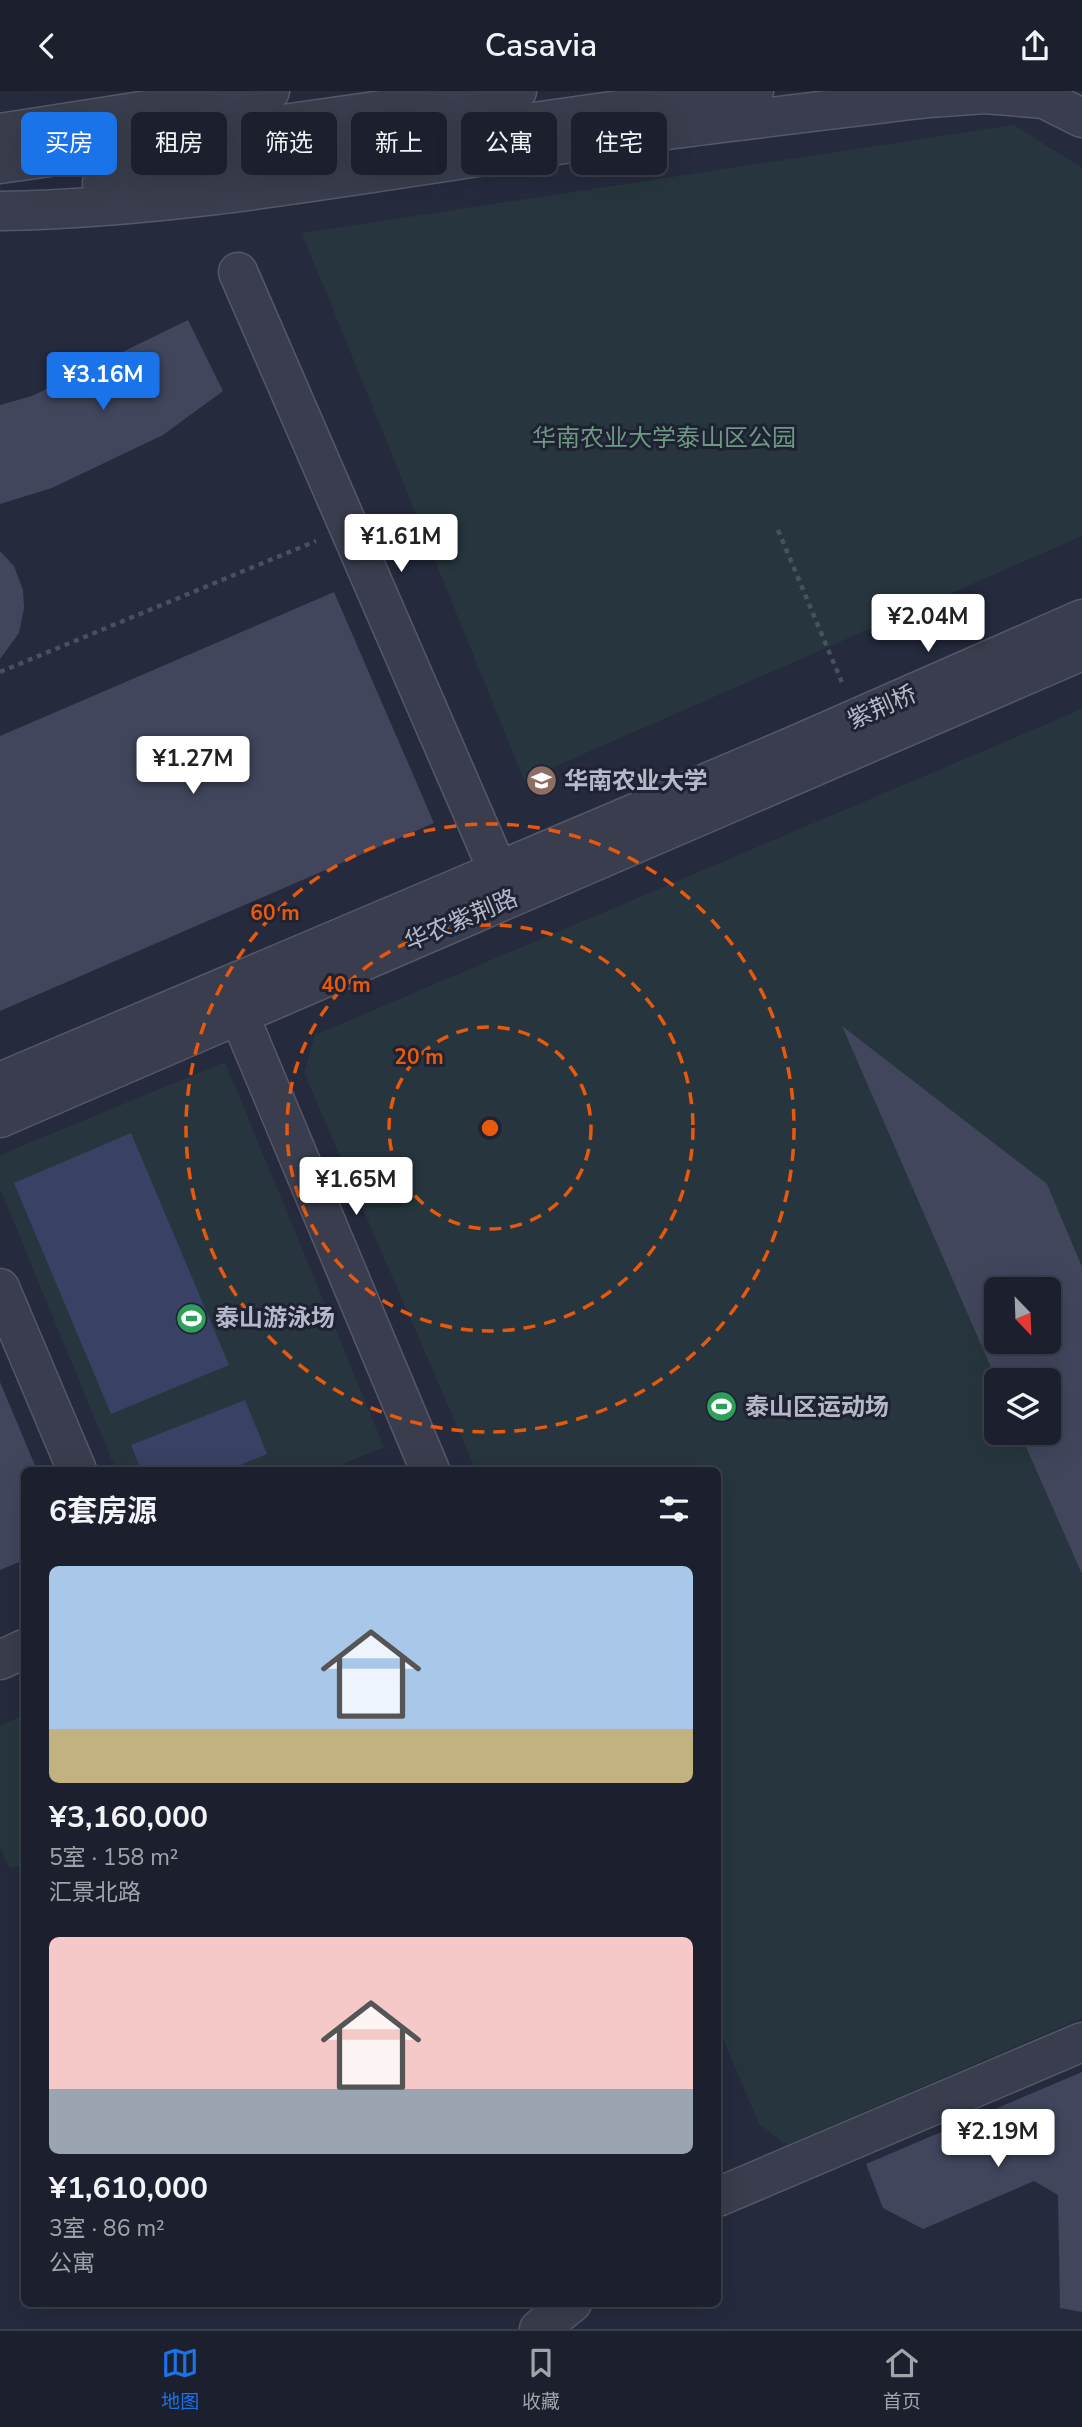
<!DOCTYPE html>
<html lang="zh">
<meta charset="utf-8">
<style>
:root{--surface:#1c202e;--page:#292d3a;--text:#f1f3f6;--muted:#a0a3aa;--line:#3a3e4a;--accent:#1a73e8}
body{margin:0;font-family:"Nunito Sans","Noto Sans SC",sans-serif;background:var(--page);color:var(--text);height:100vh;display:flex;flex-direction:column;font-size:26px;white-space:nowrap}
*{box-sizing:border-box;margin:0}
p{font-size:23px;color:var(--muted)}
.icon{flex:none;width:38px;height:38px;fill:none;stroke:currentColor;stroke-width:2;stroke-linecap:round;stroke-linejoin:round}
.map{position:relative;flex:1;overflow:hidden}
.details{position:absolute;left:21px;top:1376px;width:700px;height:840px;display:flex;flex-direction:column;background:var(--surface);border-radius:10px;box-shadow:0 7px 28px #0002,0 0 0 2px var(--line)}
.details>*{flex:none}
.top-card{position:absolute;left:21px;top:21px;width:700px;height:63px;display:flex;gap:14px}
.needle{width:46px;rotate:157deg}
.tools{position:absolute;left:984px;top:1186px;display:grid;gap:14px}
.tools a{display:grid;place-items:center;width:77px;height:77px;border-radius:10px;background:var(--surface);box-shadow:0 7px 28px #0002,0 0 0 2px var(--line);font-size:35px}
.price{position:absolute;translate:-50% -60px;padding:0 16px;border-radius:7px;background:#fff;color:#222;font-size:23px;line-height:46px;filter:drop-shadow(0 2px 4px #0008)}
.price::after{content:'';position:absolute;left:50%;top:42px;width:21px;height:16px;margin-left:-10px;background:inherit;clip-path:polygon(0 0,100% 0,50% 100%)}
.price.on{background:var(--accent);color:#fff}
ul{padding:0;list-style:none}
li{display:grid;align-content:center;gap:14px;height:371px;padding:0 28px}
li span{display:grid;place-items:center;height:217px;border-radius:10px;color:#555}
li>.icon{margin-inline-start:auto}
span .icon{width:126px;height:126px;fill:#fffc;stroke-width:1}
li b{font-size:30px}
h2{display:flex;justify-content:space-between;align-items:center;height:84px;padding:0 28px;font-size:30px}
.pill{padding:0 24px;border-radius:10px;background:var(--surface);box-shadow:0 7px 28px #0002,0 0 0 2px var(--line);font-size:24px;line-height:63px}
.pill.on{background:var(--accent);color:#fff}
header{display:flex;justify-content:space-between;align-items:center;height:91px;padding:0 28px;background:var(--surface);font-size:32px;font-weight:600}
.tabs{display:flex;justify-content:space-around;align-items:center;height:98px;border-top:2px solid var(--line);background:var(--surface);font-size:19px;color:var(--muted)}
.tabs a{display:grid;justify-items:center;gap:4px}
.tabs .on{color:var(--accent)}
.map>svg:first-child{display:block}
</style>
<header><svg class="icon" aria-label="back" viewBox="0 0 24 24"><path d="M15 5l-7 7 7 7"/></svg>Casavia<svg class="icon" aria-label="share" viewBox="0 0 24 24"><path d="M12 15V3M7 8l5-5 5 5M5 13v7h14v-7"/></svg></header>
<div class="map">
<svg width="1082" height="2238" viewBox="0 0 1082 2238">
<rect width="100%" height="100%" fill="#252a3d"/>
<!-- green -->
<path fill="#27363e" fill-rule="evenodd" d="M1014,34L1082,77V445L524,689L302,142Z
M1082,618V1927L787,2054L759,2033L718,1936V1379H476L304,982L315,944ZM996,1199H1048V1251H996ZM996,1290H1048V1342H996Z
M225,971L384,1356L328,1379H116L0,1098V1064Z
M24,1624V1772L10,1778L0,1756V1635Z"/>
<!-- water -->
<path fill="#394164" d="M131,1042L229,1274L111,1323L14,1092Z
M245,1309L267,1363L228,1379H141L131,1354Z"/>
<!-- building -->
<path fill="#41465d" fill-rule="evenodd" d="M188,229L223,300L163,344L52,397L0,413V314L32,305Z
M0,460L14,475L23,499L24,517L19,542L0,568Z
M334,501L434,732L0,920V645Z
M842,935L1047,1093L1082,1176V1483L1020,1342H1048V1290H997ZM996,1199H1048V1251H996Z
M0,1291L37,1379H24V1469L0,1479Z
M1082,1981V2221L1060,2217L1058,2104L1034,2090L923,2138L883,2117L866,2073Z"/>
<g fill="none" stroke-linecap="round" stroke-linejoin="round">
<defs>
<path id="minor" d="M0,42L270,0
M0,73L517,0
M102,92L754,0
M0,120C169,117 337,87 504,62C646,40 788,24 929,7L985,3L1044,8L1082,27
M238,181L508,803
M229,900L430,1379
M0,991L798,653L1082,528
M0,1027L1082,560
M0,1197L77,1379
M0,1569L24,1558
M718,2106L1082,1951
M539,2238L572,2212"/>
</defs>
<!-- minor casing -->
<use href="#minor" stroke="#545868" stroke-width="41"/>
<!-- path -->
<path stroke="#45535b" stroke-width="4.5" stroke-dasharray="5 5" stroke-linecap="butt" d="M778,439L843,594
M0,581L316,450"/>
<!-- minor -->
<use href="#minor" stroke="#393d4d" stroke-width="38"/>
</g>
<!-- distance rings -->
<g fill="none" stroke="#e8590c" stroke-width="3.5" stroke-dasharray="12 9">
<circle cx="490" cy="1037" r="101"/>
<circle cx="490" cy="1037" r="203"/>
<circle cx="490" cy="1037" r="304"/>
</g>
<!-- icons -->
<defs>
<symbol id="university-disc" viewBox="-11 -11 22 22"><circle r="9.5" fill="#8d6e63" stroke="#1e2232"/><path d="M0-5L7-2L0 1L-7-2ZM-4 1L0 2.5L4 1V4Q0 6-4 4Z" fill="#fff"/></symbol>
<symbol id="stadium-disc" viewBox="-11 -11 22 22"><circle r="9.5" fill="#2e9e5b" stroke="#1e2232"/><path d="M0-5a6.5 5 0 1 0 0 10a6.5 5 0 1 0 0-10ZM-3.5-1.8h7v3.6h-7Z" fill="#fff"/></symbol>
</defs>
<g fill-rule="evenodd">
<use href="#university-disc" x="524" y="672" width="35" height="35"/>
<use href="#stadium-disc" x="174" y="1210" width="35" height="35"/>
<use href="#stadium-disc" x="704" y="1298" width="35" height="35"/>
</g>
<g text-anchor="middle" stroke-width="6" stroke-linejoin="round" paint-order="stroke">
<!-- park labels -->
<g font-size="24" fill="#6d9881" stroke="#1e2232">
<text x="664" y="355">华南农业大学泰山区公园</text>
</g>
<!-- street labels -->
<g font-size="24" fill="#b5b8c8" stroke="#1e2232">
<text transform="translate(882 616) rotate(-24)" y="8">紫荆桥</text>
<text transform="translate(461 829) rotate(-23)" y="8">华农紫荆路</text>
</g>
<!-- poi labels -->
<g font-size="24" font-weight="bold" fill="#b5b8c8" stroke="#1e2232" text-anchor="start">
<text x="564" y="698">华南农业大学</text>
<text x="215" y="1235">泰山游泳场</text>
<text x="745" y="1324">泰山区运动场</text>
</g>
</g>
<circle cx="490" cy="1037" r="10" fill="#e8590c" stroke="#1e2232" stroke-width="3.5"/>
<g font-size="21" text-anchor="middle" font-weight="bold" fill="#e8590c" stroke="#1e2232" stroke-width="6" stroke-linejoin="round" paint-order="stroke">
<text x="275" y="829">60 m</text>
<text x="346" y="901">40 m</text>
<text x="419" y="973">20 m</text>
</g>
</svg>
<div class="tools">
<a><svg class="needle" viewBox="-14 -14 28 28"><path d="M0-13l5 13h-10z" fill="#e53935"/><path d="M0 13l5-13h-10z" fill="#a0a3aa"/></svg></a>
<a><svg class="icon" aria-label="layers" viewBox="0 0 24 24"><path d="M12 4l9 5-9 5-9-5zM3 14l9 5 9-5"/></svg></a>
</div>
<b class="price on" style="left:103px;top:321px">¥3.16M</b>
<b class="price" style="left:401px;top:483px">¥1.61M</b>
<b class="price" style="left:928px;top:563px">¥2.04M</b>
<b class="price" style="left:193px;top:705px">¥1.27M</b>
<b class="price" style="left:356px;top:1126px">¥1.65M</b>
<b class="price" style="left:998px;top:2078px">¥2.19M</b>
<div class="top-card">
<a class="pill on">买房</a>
<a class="pill">租房</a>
<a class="pill">筛选</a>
<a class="pill">新上</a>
<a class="pill">公寓</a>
<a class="pill">住宅</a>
</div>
<section class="details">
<h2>6套房源<svg class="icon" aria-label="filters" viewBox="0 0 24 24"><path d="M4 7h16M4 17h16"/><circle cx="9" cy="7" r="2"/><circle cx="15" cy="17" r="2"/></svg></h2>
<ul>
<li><span style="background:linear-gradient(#a9c7e8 75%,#c2b280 0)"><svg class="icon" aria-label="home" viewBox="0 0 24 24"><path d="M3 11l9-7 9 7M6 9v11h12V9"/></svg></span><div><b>¥3,160,000</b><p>5室 · 158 m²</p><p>汇景北路</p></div></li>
<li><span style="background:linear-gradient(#f6c9c9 70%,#9aa5b1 0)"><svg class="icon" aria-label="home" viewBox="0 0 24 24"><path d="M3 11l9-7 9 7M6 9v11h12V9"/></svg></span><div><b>¥1,610,000</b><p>3室 · 86 m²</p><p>公寓</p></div></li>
</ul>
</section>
</div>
<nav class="tabs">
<a class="on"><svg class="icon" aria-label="map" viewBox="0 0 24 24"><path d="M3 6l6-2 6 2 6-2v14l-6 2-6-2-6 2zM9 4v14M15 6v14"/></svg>地图</a>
<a><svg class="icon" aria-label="saved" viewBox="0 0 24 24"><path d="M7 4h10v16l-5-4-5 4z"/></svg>收藏</a>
<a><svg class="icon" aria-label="home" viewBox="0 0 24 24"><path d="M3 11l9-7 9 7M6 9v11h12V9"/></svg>首页</a>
</nav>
